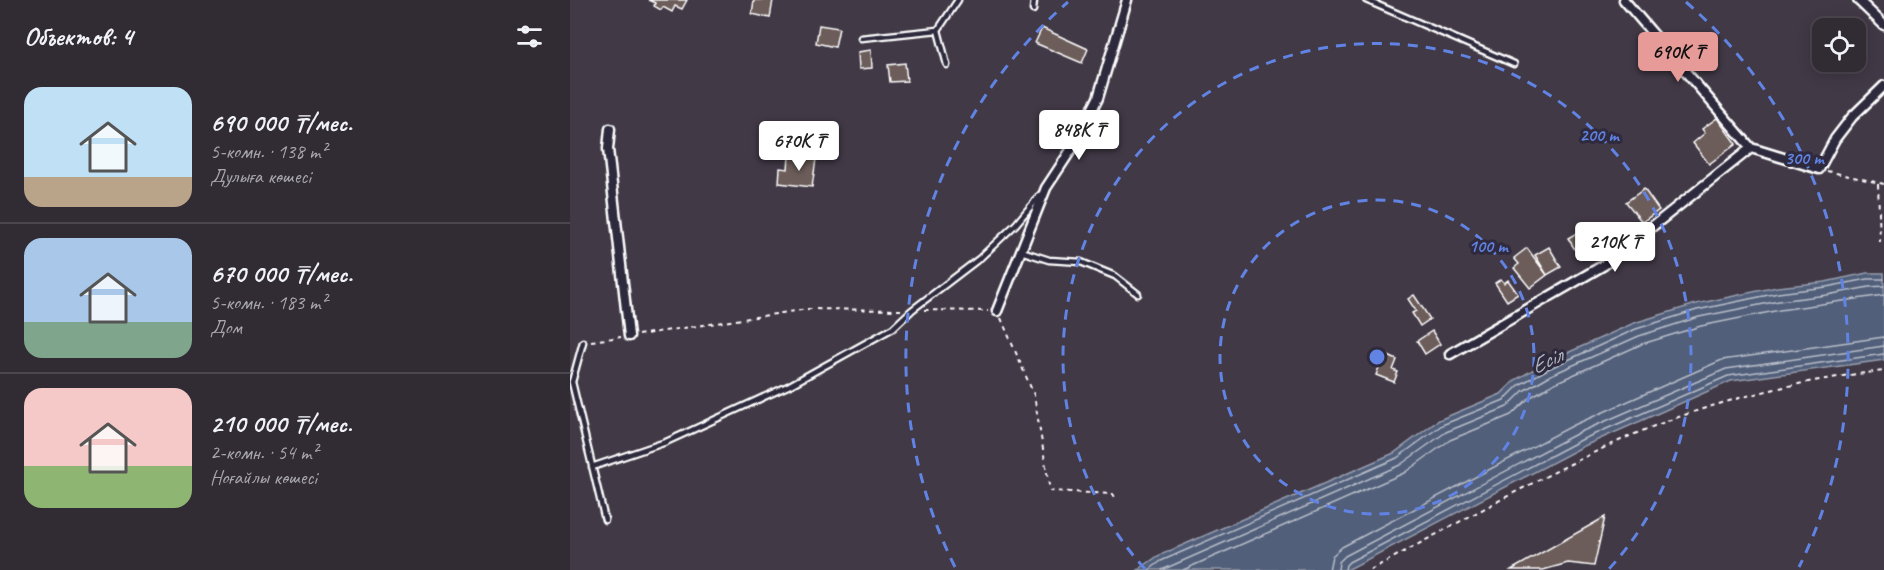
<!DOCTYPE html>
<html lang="ru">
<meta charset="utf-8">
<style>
:root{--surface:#312b34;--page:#3d3740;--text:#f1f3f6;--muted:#a8a7ac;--line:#4c474f;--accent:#e69b98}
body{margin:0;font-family:Caveat,sans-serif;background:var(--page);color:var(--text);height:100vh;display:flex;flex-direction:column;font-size:22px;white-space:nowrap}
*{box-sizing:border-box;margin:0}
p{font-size:20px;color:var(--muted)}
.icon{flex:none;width:33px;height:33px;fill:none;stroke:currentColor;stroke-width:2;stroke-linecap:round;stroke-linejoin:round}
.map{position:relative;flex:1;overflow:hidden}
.panel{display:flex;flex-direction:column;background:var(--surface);width:570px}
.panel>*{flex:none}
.buttons{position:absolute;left:1242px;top:18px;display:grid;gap:12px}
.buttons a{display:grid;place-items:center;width:54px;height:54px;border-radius:12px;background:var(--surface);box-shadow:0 3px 15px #0003,0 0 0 2px var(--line);font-size:30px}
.price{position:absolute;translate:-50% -51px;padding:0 14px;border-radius:6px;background:#fff;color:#222;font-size:20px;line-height:39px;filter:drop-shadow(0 2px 3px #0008)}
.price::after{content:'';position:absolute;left:50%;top:36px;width:18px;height:14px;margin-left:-9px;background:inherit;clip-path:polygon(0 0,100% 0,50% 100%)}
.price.active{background:var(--accent);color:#111}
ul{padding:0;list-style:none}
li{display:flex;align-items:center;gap:18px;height:150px;padding:0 24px}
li+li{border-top:2px solid var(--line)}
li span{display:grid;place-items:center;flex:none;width:168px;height:120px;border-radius:18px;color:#555}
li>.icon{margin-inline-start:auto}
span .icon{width:72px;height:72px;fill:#fffc;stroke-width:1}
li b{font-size:26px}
h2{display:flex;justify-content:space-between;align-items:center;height:72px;padding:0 24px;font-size:26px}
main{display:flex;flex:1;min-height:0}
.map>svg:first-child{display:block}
</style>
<main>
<section class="panel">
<h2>Объектов: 4<svg class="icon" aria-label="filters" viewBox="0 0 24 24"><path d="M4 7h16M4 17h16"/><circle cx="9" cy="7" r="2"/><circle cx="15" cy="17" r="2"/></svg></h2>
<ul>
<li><span style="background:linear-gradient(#bfe0f5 75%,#b9a48a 0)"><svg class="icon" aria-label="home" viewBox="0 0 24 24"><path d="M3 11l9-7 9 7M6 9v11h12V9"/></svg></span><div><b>690 000 ₸/мес.</b><p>5-комн. · 138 m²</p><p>Дулыға көшесі</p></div></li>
<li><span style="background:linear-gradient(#a9c7e8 70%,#7fa58c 0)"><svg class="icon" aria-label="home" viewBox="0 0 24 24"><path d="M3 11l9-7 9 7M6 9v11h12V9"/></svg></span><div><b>670 000 ₸/мес.</b><p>5-комн. · 183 m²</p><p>Дом</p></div></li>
<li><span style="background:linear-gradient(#f6c9c9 65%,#8fb573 0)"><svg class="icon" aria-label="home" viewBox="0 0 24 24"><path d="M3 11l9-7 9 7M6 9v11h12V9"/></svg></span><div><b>210 000 ₸/мес.</b><p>2-комн. · 54 m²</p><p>Ноғайлы көшесі</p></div></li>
</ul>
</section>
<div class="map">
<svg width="1314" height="570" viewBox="0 0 1314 570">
<rect width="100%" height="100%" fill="#413946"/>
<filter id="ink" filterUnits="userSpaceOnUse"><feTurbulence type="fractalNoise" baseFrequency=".0167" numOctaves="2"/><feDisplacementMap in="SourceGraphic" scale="12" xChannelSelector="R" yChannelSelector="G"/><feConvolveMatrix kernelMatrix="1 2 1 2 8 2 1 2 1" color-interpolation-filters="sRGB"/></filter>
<g filter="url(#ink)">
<!-- water -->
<path fill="#515e7a" stroke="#979eaf" stroke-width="1.5" d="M1297,273H1314V360L1161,381L1014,446L777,570H568L588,556L824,453L869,420L931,394L945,380L975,363L1064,323L1126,304L1207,287L1255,282Z"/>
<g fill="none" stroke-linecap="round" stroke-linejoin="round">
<!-- shore -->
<path stroke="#b9bfca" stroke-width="1.5" d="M579,570L591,561L827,458L872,425L934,400L949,385L978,369L1066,329L1127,310L1208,293L1256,287L1298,279H1314
M592,570L830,465L876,432L937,407L953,391L981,375L1069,336L1129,317L1209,301L1257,295L1299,287L1314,286
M613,570L834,473L880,440L941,415L959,398L985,383L1072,344L1131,326L1210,310L1314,295
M759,570L762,556L772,547L1004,425L1152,360L1314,337
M768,570L769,562L775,556L1008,433L1156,369L1314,346
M775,570L776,565L779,562L1011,440L1158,376L1314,354"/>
</g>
<!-- building -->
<path fill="#6c5d5a" stroke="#fff" stroke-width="1.5" d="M78,0H117L112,9L105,6L102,12L93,7L91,10L84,6L85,3Z
M184,0H203L200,18L182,14Z
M249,25L269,28L265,47L246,43Z
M472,28L518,49L512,63L465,43Z
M301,50L302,68L289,69L288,52Z
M335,63L337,81L320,82L318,65Z
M1147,118L1166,144L1139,164L1123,143L1135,133L1132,129Z
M219,156L246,159L242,187L209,183L210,168L218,169Z
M1074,189L1089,210L1072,222L1056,202Z
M1017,227L1029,246L1010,258L998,238Z
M979,247L991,267L977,275L965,255Z
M957,248L977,275L960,288L944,268L949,264L944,258Z
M931,279L934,283L938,280L948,294L937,301L925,283Z
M844,295L860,319L850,326L842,313L846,311L838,299Z
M862,331L870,344L855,354L847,341Z
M814,354L827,360L823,370L828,372L824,382L806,375Z
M1035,517L1024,566L998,563L973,570H941Z"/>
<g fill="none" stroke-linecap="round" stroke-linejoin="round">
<defs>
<path id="lane" d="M796,0L944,64
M463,10L464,0
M291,38L368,30
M377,65L368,30L388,0
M451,251L479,260L511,262L545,276L568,294
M13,342L2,382L35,520
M22,467L96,442L220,385L323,328L342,310L410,258L446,224L470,195"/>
<path id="street" d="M1054,0L1181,148
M1288,0L1314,25
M40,129L38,149L59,336
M1181,148L1249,169L1265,139L1282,117L1314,86
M427,311L476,188L505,144L528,98L557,0
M880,354L1034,265L1181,148"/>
</defs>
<!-- lane casing -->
<use href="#lane" stroke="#fff" stroke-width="9"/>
<!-- street casing -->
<use href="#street" stroke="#fff" stroke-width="13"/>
<!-- path -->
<path stroke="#fff" stroke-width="2" stroke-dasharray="4.5 4.5" stroke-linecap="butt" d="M1257,171L1314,184
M1308,184L1310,242
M354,310L418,311
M431,318L464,395L480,491L543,494L546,499
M68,335L238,309L331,310
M21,341L51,337
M800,570C883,526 965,479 1051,440C1128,405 1229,379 1314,371"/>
<!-- lane -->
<use href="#lane" stroke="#2f2a3d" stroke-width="4.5"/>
<!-- street -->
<use href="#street" stroke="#2f2a3d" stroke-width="8"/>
</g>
</g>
<!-- distance rings -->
<g fill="none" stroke="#6183e4" stroke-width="3" stroke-dasharray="10 8">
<circle cx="807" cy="357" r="157"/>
<path d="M575 569A314 314 0 1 1 1039 569"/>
<path d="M385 567A471 471 0 0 1 498 2M1116 2A471 471 0 0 1 1229 567"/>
</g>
<g text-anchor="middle" stroke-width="6" stroke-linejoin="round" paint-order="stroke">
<!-- water labels -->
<g font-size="22" font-style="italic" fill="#b1b7c3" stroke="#2f2a3d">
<text transform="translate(976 360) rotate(-26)" y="8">Есіл</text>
</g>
</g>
<circle cx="807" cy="357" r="9" fill="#6183e4" stroke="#2f2a3d" stroke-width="3"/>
<g font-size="18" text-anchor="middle" font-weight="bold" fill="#6183e4" stroke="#2f2a3d" stroke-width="6" stroke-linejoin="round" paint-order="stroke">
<text x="1029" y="141">200 m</text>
<text x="1234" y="164">300 m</text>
<text x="918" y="252">100 m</text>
</g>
</svg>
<div class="buttons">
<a><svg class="icon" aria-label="locate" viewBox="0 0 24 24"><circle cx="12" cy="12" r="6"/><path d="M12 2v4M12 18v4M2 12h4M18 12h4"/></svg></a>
</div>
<b class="price active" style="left:1108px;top:83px">690K ₸</b>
<b class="price" style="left:509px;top:161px">848K ₸</b>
<b class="price" style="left:229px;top:172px">670K ₸</b>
<b class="price" style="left:1045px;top:273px">210K ₸</b>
</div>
</main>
